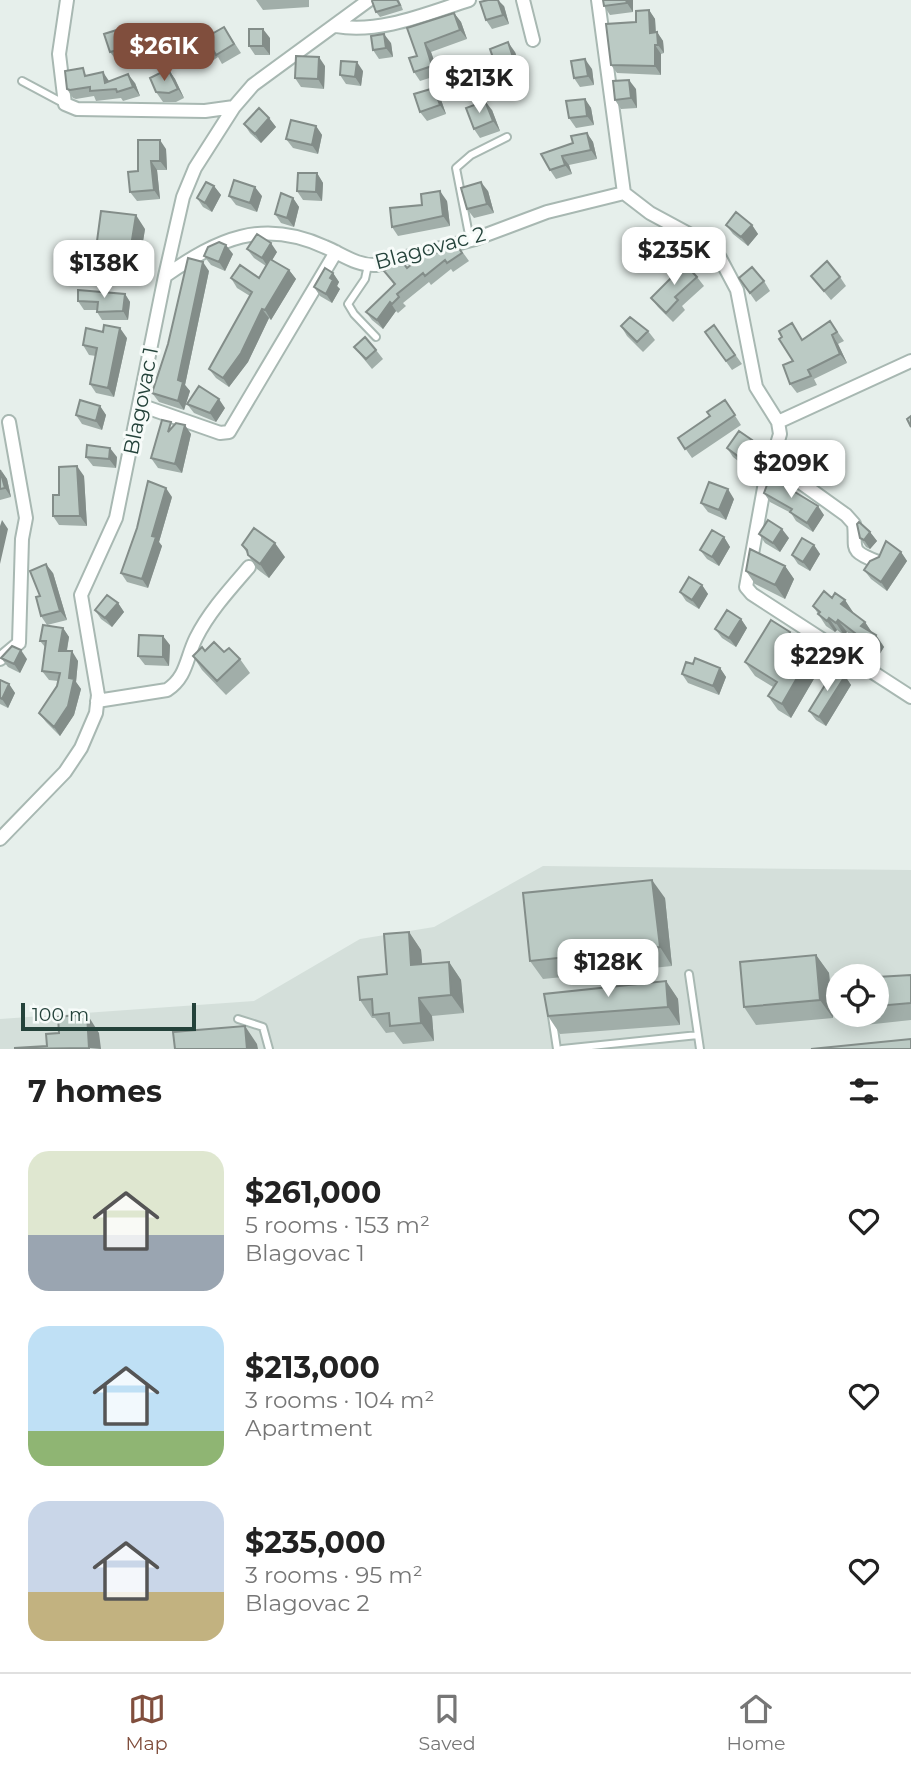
<!DOCTYPE html>
<meta charset="utf-8">
<style>
:root{--surface:#fff;--page:#f2f2f2;--text:#222;--muted:#767676;--line:#e0e0e0;--accent:#804e3d}
body{margin:0;font-family:Montserrat,sans-serif;background:var(--page);color:var(--text);height:100vh;display:flex;flex-direction:column;font-size:26px;white-space:nowrap}
*{box-sizing:border-box;margin:0}
p{font-size:23px;color:var(--muted)}
.icon{flex:none;width:38px;height:38px;fill:none;stroke:currentColor;stroke-width:2;stroke-linecap:round;stroke-linejoin:round}
.map{position:relative;height:1049px;overflow:hidden}
.side{display:flex;flex-direction:column;background:var(--surface);flex:1}
.side>*{flex:none}
.fabs{position:absolute;left:826px;top:964px;display:grid;gap:14px}
.fabs a{display:grid;place-items:center;width:63px;height:63px;border-radius:50%;background:var(--surface);box-shadow:0 4px 18px #0003;font-size:35px}
.scale{position:absolute;left:21px;bottom:18px;width:175px;box-sizing:border-box;padding-left:7px;border:4px solid #24423a;border-top:0;font-size:19px;line-height:24px;white-space:nowrap;color:#24423a;-webkit-text-stroke:5px #f7fbf9;paint-order:stroke}
.price{position:absolute;translate:-50% -60px;padding:0 16px;border-radius:14px;background:#fff;color:#222;font-size:23px;line-height:46px;filter:drop-shadow(0 2px 4px #0008)}
.price::after{content:'';position:absolute;left:50%;top:42px;width:21px;height:16px;margin-left:-10px;background:inherit;clip-path:polygon(0 0,100% 0,50% 100%)}
.price.active{background:var(--accent);color:#fff}
ul{padding:0;list-style:none}
li{display:flex;align-items:center;gap:21px;height:175px;padding:0 28px}
li span{display:grid;place-items:center;flex:none;width:196px;height:140px;border-radius:21px;color:#555}
li>.icon{margin-inline-start:auto}
span .icon{width:84px;height:84px;fill:#fffc;stroke-width:1}
li b{font-size:30px}
h2{display:flex;justify-content:space-between;align-items:center;height:84px;padding:0 28px;font-size:30px}
.dock{display:flex;justify-content:space-around;align-items:center;height:98px;border-top:2px solid var(--line);background:var(--surface);font-size:19px;color:var(--muted)}
.dock a{display:grid;justify-items:center;gap:4px}
.dock .active{color:var(--accent)}
.map>svg:first-child{display:block}
</style>
<div class="map">
<svg width="911" height="1049" viewBox="0 0 911 1049">
<rect width="100%" height="100%" fill="#e6efeb"/>
<!-- built -->
<path fill="#d4dfda" fill-rule="evenodd" d="M543,866L911,870V1049H0V1019L254,1001L360,939L434,927ZM838,976H877V1015H838Z"/>
<g fill="none" stroke-linecap="round" stroke-linejoin="round">
<defs>
<path id="service" d="M22,81L65,104
M470,240L456,168L471,155L507,137
M368,265L365,279L348,304L354,314L376,337
M689,974L700,1049
M552,1016L557,1049
M238,1019L263,1027L269,1049
M562,1049L698,1035"/>
<path id="minor" d="M67,0L59,54L65,104L77,109L205,111L234,107
M523,0L533,40
M598,0L624,193
M336,26C380,34 428,13 469,0
M165,276C218,239 262,218 325,247C342,254 357,266 376,265L475,239L547,212L624,193L650,213L700,240L720,258L737,290L756,387L778,422L780,434L764,488L746,587L752,594L911,697
M140,405L220,433L229,432L336,252
M778,422L911,361
M772,462L846,515L854,524C857,549 847,550 878,562
M0,659L19,643L22,539L26,518L9,422
M97,701L167,690C187,677 186,658 196,638C209,612 230,589 249,567
M0,839L65,772L81,748L96,713L98,695L81,595L116,518L165,276L183,197L195,168L234,107L253,85L369,0"/>
</defs>
<!-- service casing -->
<use href="#service" stroke="#a8b8b2" stroke-width="10"/>
<!-- minor casing -->
<use href="#minor" stroke="#a8b8b2" stroke-width="16"/>
<!-- service -->
<use href="#service" stroke="#fff" stroke-width="6"/>
<!-- minor -->
<use href="#minor" stroke="#fff" stroke-width="12"/>
</g>
<!-- wall -->
<path fill="#a1aea9" d="M256,0H309V7L263,10Z
M373,0H399L403,10L380,17L376,12Z
M603,0H633V12L610,15L604,6Z
M504,6L509,24L492,29L486,20Z
M649,10L655,19L656,32H657L663,41L664,53L661,54V75L617,73L611,65L636,22Z
M454,13L461,22L467,39L431,52L439,75L420,81L414,72L417,56L407,28Z
M123,28L129,37L135,56L117,61L110,52Z
M230,36L241,53L222,64L218,57L202,68L187,46L203,39Z
M270,38V55H255L249,46Z
M391,43L393,57L379,59L373,50Z
M515,52L524,78L505,84L499,75Z
M325,66L324,89L301,87L295,78Z
M168,69L175,79L184,98L176,102H163L156,92Z
M592,69L594,85L580,87L574,78Z
M363,71L361,86L346,84L340,75Z
M109,82L135,83L140,96L123,101L121,98L96,101L94,96L76,99L73,98L67,89Z
M434,88L440,97L446,114L427,121L420,112Z
M636,89L637,108L621,109L615,100Z
M585,99L591,108L594,125L576,128L569,118Z
M492,110L500,131L480,138L474,129Z
M269,118L276,127L261,143L250,133L244,124Z
M316,126L322,135L318,154L293,148L286,139Z
M587,133L593,142L597,159L569,165L572,174L556,179L550,170L573,143Z
M166,149L167,170H157L160,199L137,201L130,192L138,171Z
M317,173L323,183L322,201L303,200L297,191Z
M214,186L221,195L212,212L203,207L197,198Z
M488,191L494,213L474,218L467,209Z
M229,196H262L257,212L236,205Z
M293,198L299,207L294,227L281,223L275,214Z
M447,201L450,226L398,236L392,227L422,205Z
M726,225H752L758,234L748,246L733,234Z
M145,229L137,279L129,277L128,283L108,278L99,264V262L95,256Z
M456,243L469,261L453,272L451,269L431,285L429,282L403,303L406,306L398,313L396,311L383,329L372,320L366,312L394,284L384,271L407,268Z
M247,249L277,252L272,260L289,270L296,279L271,320L269,318L248,362L229,387L216,378L209,369L250,296L237,288L231,278H259L266,266L254,258Z
M233,254L225,271L211,265L204,256Z
M682,266L697,277L704,286L682,306L685,310L673,322L658,307L651,298L672,277L668,272Z
M209,271L185,385L190,391L184,410L159,402L152,393Z
M333,273L339,282L337,286L340,289L332,303L320,296L314,287Z
M811,276L840,277L846,286L831,300Z
M739,278L764,281L770,291L756,302Z
M125,294L130,302L128,320H102L97,312V310H84L78,301Z
M830,321L844,341L838,344L847,363L814,379L817,385L797,393L790,384L793,361L803,339Z
M714,325L742,364L732,370L705,332Z
M621,326L648,331L655,340L643,352L627,336Z
M127,338L114,397L96,393L90,384L96,356L89,355L83,345Z
M354,347L376,350L383,359L372,369Z
M725,400L741,425L692,458L678,438L710,416Z
M187,404L225,408L216,422L194,413Z
M100,406L106,415L102,430L82,424L76,415Z
M173,425L191,434L182,473L158,468L151,458Z
M727,448L758,450L746,467L733,457Z
M86,457H117L116,468L93,466Z
M788,458L818,462L808,477L795,468Z
M0,470L7,479L11,497L0,500Z
M84,476L87,526L59,525L53,516L59,495Z
M764,493L824,515L813,532L796,521L791,513L770,502Z
M172,497L159,542L162,546L148,588L127,582L121,573Z
M734,499L726,520L708,512L701,503Z
M870,532L877,541L870,549L866,547L860,538Z
M759,534L789,538L780,552L765,543Z
M724,537L730,547L719,566L707,559L700,550Z
M242,545L285,557L269,578L257,569Z
M814,545L820,554L810,571L798,564L792,555Z
M901,552L907,561L887,591L871,579L864,570Z
M785,566L794,579L785,599L755,584L746,571Z
M53,573L67,620L47,625L41,616L40,596Z
M702,585L708,594L699,609L686,601L680,592Z
M832,598L845,600L852,612L865,622L872,633L876,635L884,647L876,660L866,654L857,642L858,641L847,632L844,635L837,630L835,632L826,626L813,606Z
M118,603L124,612L112,627L101,619L95,610Z
M741,619L747,628L736,647L722,638L715,629Z
M63,628L69,637L67,651L78,661L76,682L81,689L74,715L60,736L46,722L39,713L57,686L58,681L49,680L42,671L45,647L40,641Z
M790,632L800,646L793,656L815,677L791,718L778,710L768,696L773,687L755,676L745,662Z
M170,645L169,666L145,665L138,656Z
M205,651L224,652L240,659L250,673L226,695L202,670L193,656Z
M1,658L27,659L20,673L8,667Z
M720,668L726,677L719,695L688,683L682,674Z
M845,676L851,685L826,726L816,720L809,711Z
M0,680L9,684L15,693L8,708L0,704Z
M665,898L672,966L543,979L530,961Z
M409,932L421,950L422,964L449,962L461,980L464,1013L432,1016L434,1041L403,1044L394,1032L386,1033L375,1018H372L360,1000L387,974Z
M816,955L829,973L833,1018L756,1025L744,1007Z
M911,975V1020L865,1025L858,1015H877V977Z
M666,981L678,999L680,1025L560,1034L548,1016Z"/>
<!-- shaded-wall -->
<path fill="#838d89" d="M498,0L504,6L509,24L503,15Z
M626,0H633V12L627,3Z
M649,10L655,19L656,41L650,33Z
M454,13L461,22L467,39L460,30Z
M123,28L129,37L135,56L129,47Z
M263,29L270,38V55L263,46Z
M657,32L663,41L664,53L658,45Z
M384,34L391,43L393,57L386,48Z
M508,42L515,52L524,78L517,69Z
M425,43L431,52L439,75L432,66Z
M655,45L661,54V75L655,66Z
M319,57L325,66L324,89L318,79Z
M585,59L592,69L594,85L588,76Z
M357,62L363,71L361,86L355,77Z
M168,69L175,79L184,98L178,89Z
M103,72L109,81L111,90L105,83Z
M128,74L135,83L140,96L133,87Z
M629,80L636,89L637,108L631,98Z
M434,88L440,97L446,114L440,105Z
M585,99L591,108L594,125L587,116Z
M485,101L492,110L500,131L493,121Z
M269,118L276,127L261,143L255,134Z
M316,126L322,135L318,154L312,145Z
M587,133L593,142L597,159L591,150Z
M160,140L166,149L167,170L160,161Z
M562,156L569,165L572,174L565,165Z
M151,161L157,170L160,199L154,190Z
M317,173L323,183L322,201L316,192Z
M481,182L488,191L494,213L487,204Z
M214,186L221,195L212,212L205,203Z
M255,187L262,196L257,212L250,203Z
M440,191L447,201L450,226L443,216Z
M293,198L299,207L294,227L287,218Z
M136,215L145,229L137,279L128,265Z
M752,225L758,234L748,246L741,237Z
M271,243L277,252L268,267L262,258Z
M226,245L233,254L225,271L219,262Z
M203,262L209,271L185,385L190,391L184,410L178,401V380Z
M120,264L129,277L128,283L119,269Z
M289,270L296,279L271,320L265,310Z
M333,273L339,282L337,286L340,289L332,303L326,294L330,278Z
M125,294L130,302L128,320L123,311Z
M390,302L396,311L383,329L377,320Z
M262,309L269,318L248,362L229,387L223,378Z
M120,328L127,338L114,397L108,388Z
M832,335L838,344L847,363L840,354Z
M219,399L225,408L216,422L210,413Z
M100,406L106,415L102,430L96,421Z
M185,425L191,434L182,473L175,464Z
M752,440L758,450L746,467L739,457Z
M110,448L117,457L116,468L109,459Z
M811,453L818,462L808,477L802,468Z
M77,466L84,476L87,526L80,516Z
M1,470L7,479L11,497L5,488Z
M166,488L172,497L159,542L162,546L148,588L142,579L152,536Z
M728,489L734,499L726,520L719,510Z
M818,506L824,515L813,532L807,523Z
M2,520L8,529L0,564V526Z
M782,529L789,538L780,552L773,543Z
M870,532L877,541L870,549L864,540Z
M724,537L730,547L719,566L712,557Z
M275,543L285,557L269,578L260,564Z
M814,545L820,554L810,571L803,562Z
M901,552L907,561L887,591L881,582Z
M46,564L53,573L67,620L60,611Z
M785,566L794,579L785,599L775,585Z
M702,585L708,594L699,609L692,600Z
M845,600L853,612L850,616L841,604Z
M118,603L124,612L112,627L105,618Z
M829,618L837,630L835,632L827,621Z
M741,619L747,628L736,647L729,638Z
M838,620L847,632L844,635L836,623Z
M865,622L873,634L861,626Z
M63,628L69,637L65,660L59,651Z
M790,632L800,646L790,662L780,649Z
M876,635L884,647L876,660L868,648Z
M163,636L170,645L169,666L163,657Z
M21,650L27,659L20,673L14,664Z
M72,651L78,661L76,682L81,689L74,715L60,736L54,727L69,678Z
M805,664L815,677L791,718L782,704Z
M720,668L726,677L719,695L713,686Z
M845,676L851,685L826,726L819,717Z
M9,684L15,693L8,708L2,699Z
M652,880L665,898L672,966L660,947Z
M409,932L421,950L424,983L411,965Z
M816,955L829,973L833,1018L820,1000Z
M449,962L461,980L464,1013L451,995Z
M666,981L678,999L680,1025L668,1007Z
M419,998L432,1016L434,1041L421,1023Z
M87,1014L99,1033L101,1049L89,1048Z
M245,1026L257,1044L258,1049H247Z"/>
<!-- building -->
<path fill="#bbcac4" stroke="#838d89" stroke-width="2" d="M373,0H397L400,5L376,12L372,1Z
M488,0H498L503,15L486,20L480,2Z
M603,0H626L627,3L604,6Z
M649,10L650,33L657,32L658,45H655V66L611,65L606,24L636,22V11Z
M454,13L460,30L425,43L432,66L414,72L409,58L417,56L407,28Z
M224,27L234,44L216,55L212,48L196,59L187,46L201,37L203,39Z
M123,28L129,47L110,52L104,34Z
M249,29H263V46H249Z
M384,34L386,48L373,50L371,36Z
M508,42L517,69L499,75L490,49Z
M296,56L319,57L318,79L295,78Z
M585,59L588,76L574,78L571,61Z
M341,61L357,62L355,77L340,75Z
M83,68L85,76L103,72L105,83L128,74L133,87L117,92L116,89L90,91V87L70,90L67,89L65,71Z
M168,69L178,89L169,93L156,92L150,78Z
M629,80L631,98L615,100L613,81Z
M434,88L440,105L420,112L414,94Z
M585,99L587,116L569,118L566,101Z
M485,101L493,121L474,129L466,108Z
M259,108L269,118L255,134L244,124Z
M291,120L316,126L312,145L286,139Z
M587,133L591,150L562,156L565,165L550,170L541,154L573,143L571,136Z
M138,140H160V161H151L154,190L130,192L128,172L138,171Z
M298,173H317L316,192L297,191Z
M234,180L255,187L250,203L229,196Z
M206,182L214,186L205,203L197,198Z
M481,182L487,204L467,209L461,188Z
M440,191L443,216L392,227L390,208L422,205L421,194Z
M281,193L293,198L287,218L275,214Z
M101,211L136,215L128,265L120,264L119,269L99,264L100,257L95,256Z
M736,212L752,225L741,237L726,225Z
M257,234L271,243L262,258L247,249Z
M219,242L226,245L219,262L204,256L208,247Z
M456,243L462,253L447,263L445,260L425,276L423,273L397,294L399,297L392,304L390,302L377,320L366,312L395,284L384,271L400,259L407,268L429,250L434,254Z
M188,258L203,262L178,380L183,382L178,401L152,393L168,344Z
M270,259L289,270L265,310L262,309L241,353L223,378L209,369L252,292L231,278L240,265L259,278Z
M827,261L840,277L824,291L811,276Z
M679,262L682,266L685,264L697,277L675,297L678,300L666,313L651,298L672,277L668,272Z
M752,267L764,281L750,293L739,278Z
M325,268L333,273L330,278L333,280L326,294L314,287Z
M78,290L125,294L123,311L97,312L98,302L78,301Z
M630,317L648,331L637,342L621,326Z
M830,321L837,332L832,335L840,354L808,370L811,376L790,384L783,365L793,361L779,339L782,337L779,331L792,323L802,340Z
M104,325L120,328L108,388L90,384L97,348L83,345L86,328L103,332Z
M714,325L735,355L726,361L705,332Z
M365,337L376,350L366,359L354,347Z
M199,386L219,399L210,413L187,404Z
M80,400L100,406L96,421L76,415Z
M725,400L735,415L685,449L678,438L710,416L707,412Z
M911,416V427L907,419Z
M162,420L171,422L168,432L176,423L185,425L175,464L151,458Z
M739,431L752,440L739,457L727,448Z
M797,444L811,453L802,468L788,458Z
M87,445L110,448L109,459L86,457Z
M77,466L80,516H53V495H59V467Z
M0,470L5,488L0,489Z
M770,477L818,506L807,523L790,512L792,509L764,493Z
M148,481L166,488L152,536L156,537L142,579L121,573L137,528Z
M709,482L728,489L719,510L701,503Z
M768,520L782,529L773,543L759,534Z
M859,522L870,532L864,540L860,538L857,524Z
M254,528L275,543L260,564L248,555L247,550L242,545Z
M712,530L724,537L712,557L700,550Z
M802,538L814,545L803,562L792,555Z
M886,541L901,552L881,582L864,570L870,561L879,557Z
M750,549L785,566L775,585L746,571Z
M46,564L60,611L41,616L36,597L40,596L30,571Z
M689,577L702,585L692,600L680,592Z
M824,591L832,598L835,593L845,600L841,604L865,622L861,626L876,635L868,648L857,642L860,637L838,620L836,623L829,618L827,621L818,614L820,612L813,606Z
M107,595L118,603L105,618L95,610Z
M727,610L741,619L729,638L715,629Z
M771,620L790,632L780,649L805,664L782,704L768,696L777,682L745,662Z
M43,625L63,628L59,651H72L69,678L74,679L68,706L54,727L39,713L57,686L60,673L42,671L46,641H40Z
M139,635L163,636V657L138,656Z
M214,642L224,652L229,648L240,659L217,681L193,656L202,647L205,651Z
M12,646L21,650L14,664L1,658Z
M695,658L720,668L713,686L682,674L686,662L693,664Z
M835,669L845,676L819,717L809,711Z
M0,680L9,684L2,699L0,698Z
M652,880L660,947L530,961L523,893Z
M409,932L411,965L449,962L451,995L419,998L421,1023L390,1026L389,1013L373,1015L372,999L360,1000L358,977L387,974L384,934Z
M816,955L820,1000L744,1007L740,962Z
M911,975V1003L877,1006V977Z
M666,981L668,1007L548,1016L544,994Z
M87,1014L89,1048L15,1049V1048L47,1046L46,1034L59,1033L58,1017Z
M245,1026L247,1049H175L173,1032Z
M911,1039V1049H811Z"/>
<g text-anchor="middle" stroke-width="6" stroke-linejoin="round" paint-order="stroke">
<!-- street labels -->
<g font-size="21" fill="#24423a" stroke="#f7fbf9">
<text transform="translate(430 248) rotate(-15)" y="7">Blagovac 2</text>
<text transform="translate(141 401) rotate(-79)" y="7">Blagovac 1</text>
</g>
</g>
</svg>
<div class="fabs">
<a><svg class="icon" aria-label="locate" viewBox="0 0 24 24"><circle cx="12" cy="12" r="6"/><path d="M12 2v4M12 18v4M2 12h4M18 12h4"/></svg></a>
</div>
<div class="scale">100 m</div>
<b class="price active" style="left:164px;top:83px">$261K</b>
<b class="price" style="left:479px;top:115px">$213K</b>
<b class="price" style="left:674px;top:287px">$235K</b>
<b class="price" style="left:104px;top:300px">$138K</b>
<b class="price" style="left:791px;top:500px">$209K</b>
<b class="price" style="left:827px;top:693px">$229K</b>
<b class="price" style="left:608px;top:999px">$128K</b>
</div>
<section class="side">
<h2>7 homes<svg class="icon" aria-label="filters" viewBox="0 0 24 24"><path d="M4 7h16M4 17h16"/><circle cx="9" cy="7" r="2"/><circle cx="15" cy="17" r="2"/></svg></h2>
<ul>
<li><span style="background:linear-gradient(#dfe7d0 60%,#9aa5b1 0)"><svg class="icon" aria-label="home" viewBox="0 0 24 24"><path d="M3 11l9-7 9 7M6 9v11h12V9"/></svg></span><div><b>$261,000</b><p>5 rooms · 153 m²</p><p>Blagovac 1</p></div><svg class="icon" aria-label="heart" viewBox="0 0 24 24"><path d="M12 20l-8-8c-3-5 5-10 8-4 3-6 11-1 8 4z"/></svg></li>
<li><span style="background:linear-gradient(#bfe0f5 75%,#8fb573 0)"><svg class="icon" aria-label="home" viewBox="0 0 24 24"><path d="M3 11l9-7 9 7M6 9v11h12V9"/></svg></span><div><b>$213,000</b><p>3 rooms · 104 m²</p><p>Apartment</p></div><svg class="icon" aria-label="heart" viewBox="0 0 24 24"><path d="M12 20l-8-8c-3-5 5-10 8-4 3-6 11-1 8 4z"/></svg></li>
<li><span style="background:linear-gradient(#c9d6e8 65%,#c2b280 0)"><svg class="icon" aria-label="home" viewBox="0 0 24 24"><path d="M3 11l9-7 9 7M6 9v11h12V9"/></svg></span><div><b>$235,000</b><p>3 rooms · 95 m²</p><p>Blagovac 2</p></div><svg class="icon" aria-label="heart" viewBox="0 0 24 24"><path d="M12 20l-8-8c-3-5 5-10 8-4 3-6 11-1 8 4z"/></svg></li>
</ul>
</section>
<nav class="dock">
<a class="active"><svg class="icon" aria-label="map" viewBox="0 0 24 24"><path d="M3 6l6-2 6 2 6-2v14l-6 2-6-2-6 2zM9 4v14M15 6v14"/></svg>Map</a>
<a><svg class="icon" aria-label="saved" viewBox="0 0 24 24"><path d="M7 4h10v16l-5-4-5 4z"/></svg>Saved</a>
<a><svg class="icon" aria-label="home" viewBox="0 0 24 24"><path d="M3 11l9-7 9 7M6 9v11h12V9"/></svg>Home</a>
</nav>
